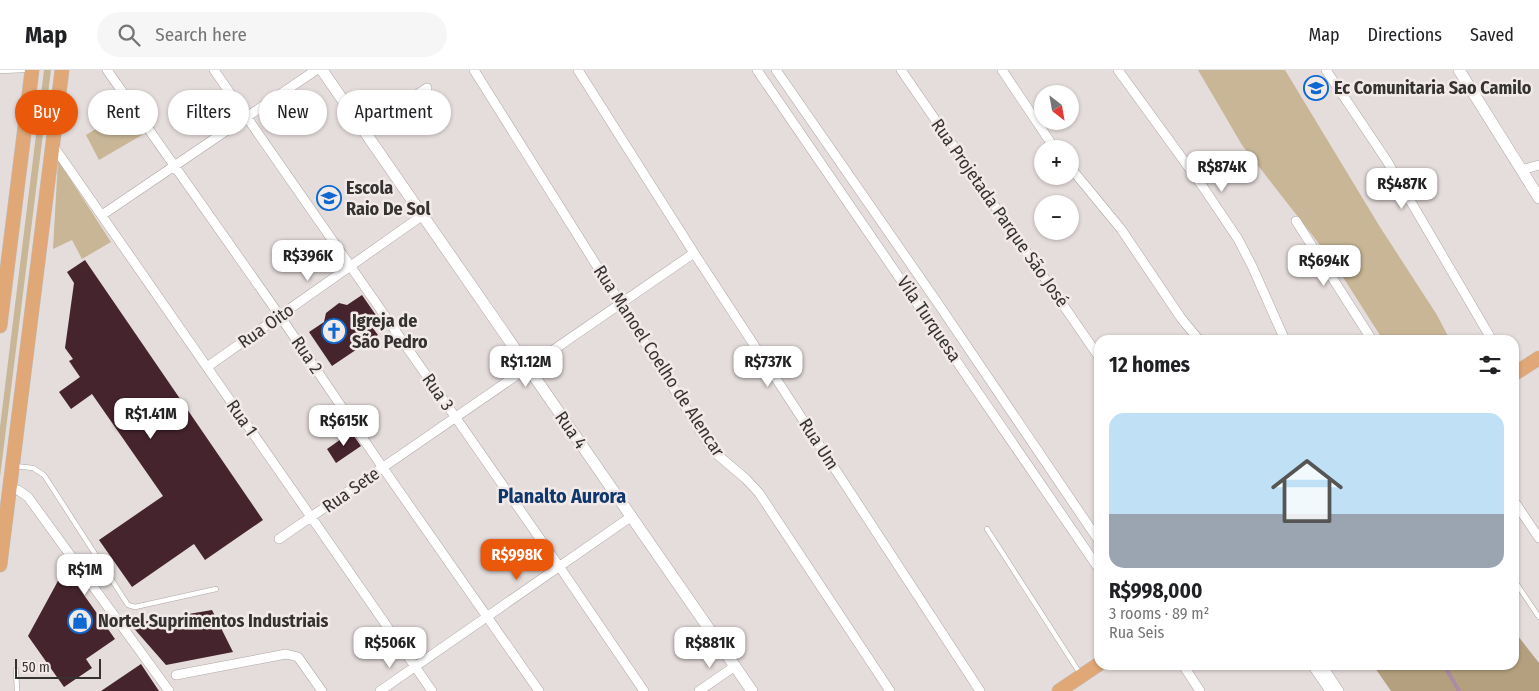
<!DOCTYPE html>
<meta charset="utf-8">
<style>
:root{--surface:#fff;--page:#f6f6f6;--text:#202124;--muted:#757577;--line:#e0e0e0;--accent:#ea580c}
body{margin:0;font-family:"Fira Sans Condensed",sans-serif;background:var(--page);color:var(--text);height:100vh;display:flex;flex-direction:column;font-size:19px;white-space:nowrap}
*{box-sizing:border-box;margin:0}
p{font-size:16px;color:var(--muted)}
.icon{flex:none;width:28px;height:28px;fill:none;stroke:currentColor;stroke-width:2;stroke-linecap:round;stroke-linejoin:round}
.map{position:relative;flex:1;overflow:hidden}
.details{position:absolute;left:1094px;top:265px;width:425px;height:335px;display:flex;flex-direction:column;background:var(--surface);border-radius:15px;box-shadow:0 1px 4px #0004}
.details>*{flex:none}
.top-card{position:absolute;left:15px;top:20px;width:475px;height:45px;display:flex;gap:10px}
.needle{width:32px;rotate:149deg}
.fabs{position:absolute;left:1034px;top:15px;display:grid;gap:10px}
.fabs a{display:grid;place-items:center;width:45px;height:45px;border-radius:50%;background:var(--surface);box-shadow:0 1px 4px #0004;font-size:25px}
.scale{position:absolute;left:15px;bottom:12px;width:86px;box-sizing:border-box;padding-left:5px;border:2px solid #353232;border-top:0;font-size:14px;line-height:18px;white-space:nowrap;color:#353232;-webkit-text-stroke:4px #f2eae9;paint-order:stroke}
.price{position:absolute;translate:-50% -42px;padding:0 11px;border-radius:10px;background:#fff;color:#222;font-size:16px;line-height:32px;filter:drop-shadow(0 1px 2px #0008)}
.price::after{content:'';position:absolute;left:50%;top:30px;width:15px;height:11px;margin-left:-8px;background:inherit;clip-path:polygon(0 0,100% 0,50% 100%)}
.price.on{background:var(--accent);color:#fff}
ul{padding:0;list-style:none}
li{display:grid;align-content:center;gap:10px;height:265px;padding:0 15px}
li+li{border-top:1px solid var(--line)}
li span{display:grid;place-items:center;height:155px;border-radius:15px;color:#555}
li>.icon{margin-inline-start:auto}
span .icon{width:90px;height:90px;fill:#fffc;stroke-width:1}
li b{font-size:21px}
h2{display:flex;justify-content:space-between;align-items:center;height:60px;padding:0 15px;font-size:21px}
.pill{padding:0 18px;border-radius:22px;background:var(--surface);box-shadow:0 1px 4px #0004;font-size:18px;line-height:45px}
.pill.on{background:var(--accent);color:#fff}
header{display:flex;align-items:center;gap:30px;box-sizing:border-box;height:70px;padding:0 25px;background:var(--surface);border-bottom:1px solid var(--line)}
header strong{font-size:24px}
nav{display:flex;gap:28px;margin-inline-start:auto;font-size:18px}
.search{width:350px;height:45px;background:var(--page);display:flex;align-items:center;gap:12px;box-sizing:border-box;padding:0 18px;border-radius:28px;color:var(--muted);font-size:19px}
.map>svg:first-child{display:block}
</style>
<header>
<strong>Map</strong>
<div class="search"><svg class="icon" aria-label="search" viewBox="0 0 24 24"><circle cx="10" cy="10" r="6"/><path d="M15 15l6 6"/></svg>Search here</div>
<nav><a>Map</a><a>Directions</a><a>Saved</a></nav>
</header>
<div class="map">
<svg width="1539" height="621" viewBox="0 0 1539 621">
<rect width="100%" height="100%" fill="#e5dddc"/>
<!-- green -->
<path fill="#c8b696" d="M44,0H51L0,407V357Z
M1198,0H1285L1380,157L1437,245L1450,270H1383L1334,193L1242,75Z
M125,41L142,65L99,90L86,65Z
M58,90L111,172L82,189L72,170L53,179Z"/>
<!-- forest -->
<path fill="#b4a07e" d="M1514,561L1539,593V621H1391L1373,595H1514Z"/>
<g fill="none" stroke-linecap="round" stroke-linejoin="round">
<!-- stream -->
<path stroke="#ac8ba3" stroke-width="4" d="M1444,595L1459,621"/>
</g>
<!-- building -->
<path fill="#46242e" d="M85,190L263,450L205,490L194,474L132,517L99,470L163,426L92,324L71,339L59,322L80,307L69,291L73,289L65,278L74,213L67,202Z
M362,225L380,251L372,257L378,265L332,296L309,262L324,252L326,243L339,233L347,235Z
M351,362L361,376L336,393L327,379Z
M65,498L115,569L86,589L92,598L64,617L28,566Z
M212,540L233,582L166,595L130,554Z
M141,594L159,621H101Z"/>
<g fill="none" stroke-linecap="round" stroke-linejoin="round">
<defs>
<path id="service" d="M0,1L24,0
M15,396L33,398L44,405L128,535L135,537L216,519
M987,459L1081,605
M1514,510L1539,547
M16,600L17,621"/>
<path id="minor" d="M107,0L280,246L383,398L539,621
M214,0L559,496L644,621
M474,0L713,381L746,409L759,423L890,621
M578,0L694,183L980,621
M757,0L1099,499
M776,0L937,232L1099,471
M901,0L1099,287
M1002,0L1055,79
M1118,0L1203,117L1238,169L1252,196L1285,270
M1326,0L1387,91L1492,270
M364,60L427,18
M52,74L432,621
M1070,97L1121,159L1181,248L1199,270
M1521,100L1539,95
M102,145L316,0
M1296,151L1372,270
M207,297L423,145
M9,419L18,420L28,427L169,621
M1514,431L1539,468
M279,469L694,183
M1183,595L1200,621
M1312,595L1330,621
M1322,595L1339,621
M176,605L286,584L298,587L322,621
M380,621L632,446
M699,621L735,596"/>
<path id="tertiary" d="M322,0L752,621
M1459,0L1539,128"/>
<path id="primary" d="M0,256L32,0
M1514,304L1539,288
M0,495L62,0
M1059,621L1099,594"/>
</defs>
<!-- service casing -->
<use href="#service" stroke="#ada5a4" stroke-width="5.5"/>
<!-- minor casing -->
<use href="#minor" stroke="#ada5a4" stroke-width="10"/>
<!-- tertiary casing -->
<use href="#tertiary" stroke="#ada5a4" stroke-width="12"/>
<!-- primary casing -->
<use href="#primary" stroke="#bebdbd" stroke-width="15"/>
<!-- service -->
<use href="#service" stroke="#fff" stroke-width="4.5"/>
<!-- minor -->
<use href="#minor" stroke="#fff" stroke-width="9"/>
<!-- tertiary -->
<use href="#tertiary" stroke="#fff" stroke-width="11"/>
<!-- primary -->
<use href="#primary" stroke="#e1a877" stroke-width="14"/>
</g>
<!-- icons -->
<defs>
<symbol id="school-ring" viewBox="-11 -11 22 22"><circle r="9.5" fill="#f2eae9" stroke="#0e68d1" stroke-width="1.5"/><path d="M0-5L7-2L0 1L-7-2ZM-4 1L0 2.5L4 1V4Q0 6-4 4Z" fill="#0e68d1"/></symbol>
<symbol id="church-ring" viewBox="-11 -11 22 22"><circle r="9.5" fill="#f2eae9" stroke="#0e68d1" stroke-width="1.5"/><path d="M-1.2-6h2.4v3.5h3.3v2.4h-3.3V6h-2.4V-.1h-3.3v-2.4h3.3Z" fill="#0e68d1"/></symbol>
<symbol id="shop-ring" viewBox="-11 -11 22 22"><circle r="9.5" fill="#f2eae9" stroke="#0e68d1" stroke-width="1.5"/><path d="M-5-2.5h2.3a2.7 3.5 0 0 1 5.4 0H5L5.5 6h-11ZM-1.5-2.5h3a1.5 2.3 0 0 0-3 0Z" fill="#0e68d1"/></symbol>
</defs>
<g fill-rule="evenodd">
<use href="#school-ring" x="1302" y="4" width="28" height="28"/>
<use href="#school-ring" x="315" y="114" width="28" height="28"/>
<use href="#church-ring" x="320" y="247" width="28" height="28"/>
<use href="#shop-ring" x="66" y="537" width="28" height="28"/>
</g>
<g text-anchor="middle" stroke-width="5" stroke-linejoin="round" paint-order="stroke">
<!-- poi labels -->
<g font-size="18" font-weight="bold" fill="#353232" stroke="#f2eae9" text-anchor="start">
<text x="1334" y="24">Ec Comunitaria Sao Camilo</text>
<text x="346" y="124">Escola<tspan x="346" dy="21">Raio De Sol</tspan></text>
<text x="352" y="257">Igreja de<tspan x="352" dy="21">São Pedro</tspan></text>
<text x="98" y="557">Nortel Suprimentos Industriais</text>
</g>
<!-- street labels -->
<g font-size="18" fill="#353232" stroke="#f2eae9">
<text transform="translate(1000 143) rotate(55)" y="6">Rua Projetada Parque São José</text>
<text transform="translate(929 249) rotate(56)" y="6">Vila Turquesa</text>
<text transform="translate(266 256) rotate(-35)" y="6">Rua Oito</text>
<text transform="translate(307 285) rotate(56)" y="6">Rua 2</text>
<text transform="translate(659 291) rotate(57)" y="6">Rua Manoel Coelho de Alencar</text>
<text transform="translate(438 322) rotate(55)" y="6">Rua 3</text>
<text transform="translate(242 348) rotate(55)" y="6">Rua 1</text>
<text transform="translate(571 360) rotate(55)" y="6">Rua 4</text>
<text transform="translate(819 374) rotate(57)" y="6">Rua Um</text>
<text transform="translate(351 420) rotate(-35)" y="6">Rua Sete</text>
</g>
<!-- quarter labels -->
<g font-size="20" font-weight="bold" fill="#10376b" stroke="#f2eae9">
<text x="562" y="433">Planalto Aurora</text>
</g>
</g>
</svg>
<div class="fabs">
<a><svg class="needle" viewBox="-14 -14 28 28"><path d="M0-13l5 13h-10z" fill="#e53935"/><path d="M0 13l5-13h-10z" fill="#757577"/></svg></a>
<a>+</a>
<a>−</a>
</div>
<div class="scale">50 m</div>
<b class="price" style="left:1222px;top:123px">R$874K</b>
<b class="price" style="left:1402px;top:140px">R$487K</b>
<b class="price" style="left:308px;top:212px">R$396K</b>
<b class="price" style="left:1324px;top:217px">R$694K</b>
<b class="price" style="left:526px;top:318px">R$1.12M</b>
<b class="price" style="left:768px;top:318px">R$737K</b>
<b class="price" style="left:151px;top:370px">R$1.41M</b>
<b class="price" style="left:344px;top:377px">R$615K</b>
<b class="price on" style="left:517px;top:511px">R$998K</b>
<b class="price" style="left:85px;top:526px">R$1M</b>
<b class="price" style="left:390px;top:599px">R$506K</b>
<b class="price" style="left:710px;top:599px">R$881K</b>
<div class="top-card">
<a class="pill on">Buy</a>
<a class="pill">Rent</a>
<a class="pill">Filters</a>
<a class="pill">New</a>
<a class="pill">Apartment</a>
</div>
<section class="details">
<h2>12 homes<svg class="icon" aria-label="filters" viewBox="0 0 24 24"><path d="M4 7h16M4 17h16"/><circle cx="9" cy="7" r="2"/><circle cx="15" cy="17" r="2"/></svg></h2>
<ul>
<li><span style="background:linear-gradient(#bfe0f5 65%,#9aa5b1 0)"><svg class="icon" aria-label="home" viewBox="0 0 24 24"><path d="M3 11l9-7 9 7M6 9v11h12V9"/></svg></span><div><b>R$998,000</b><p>3 rooms · 89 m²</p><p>Rua Seis</p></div></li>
</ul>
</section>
</div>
